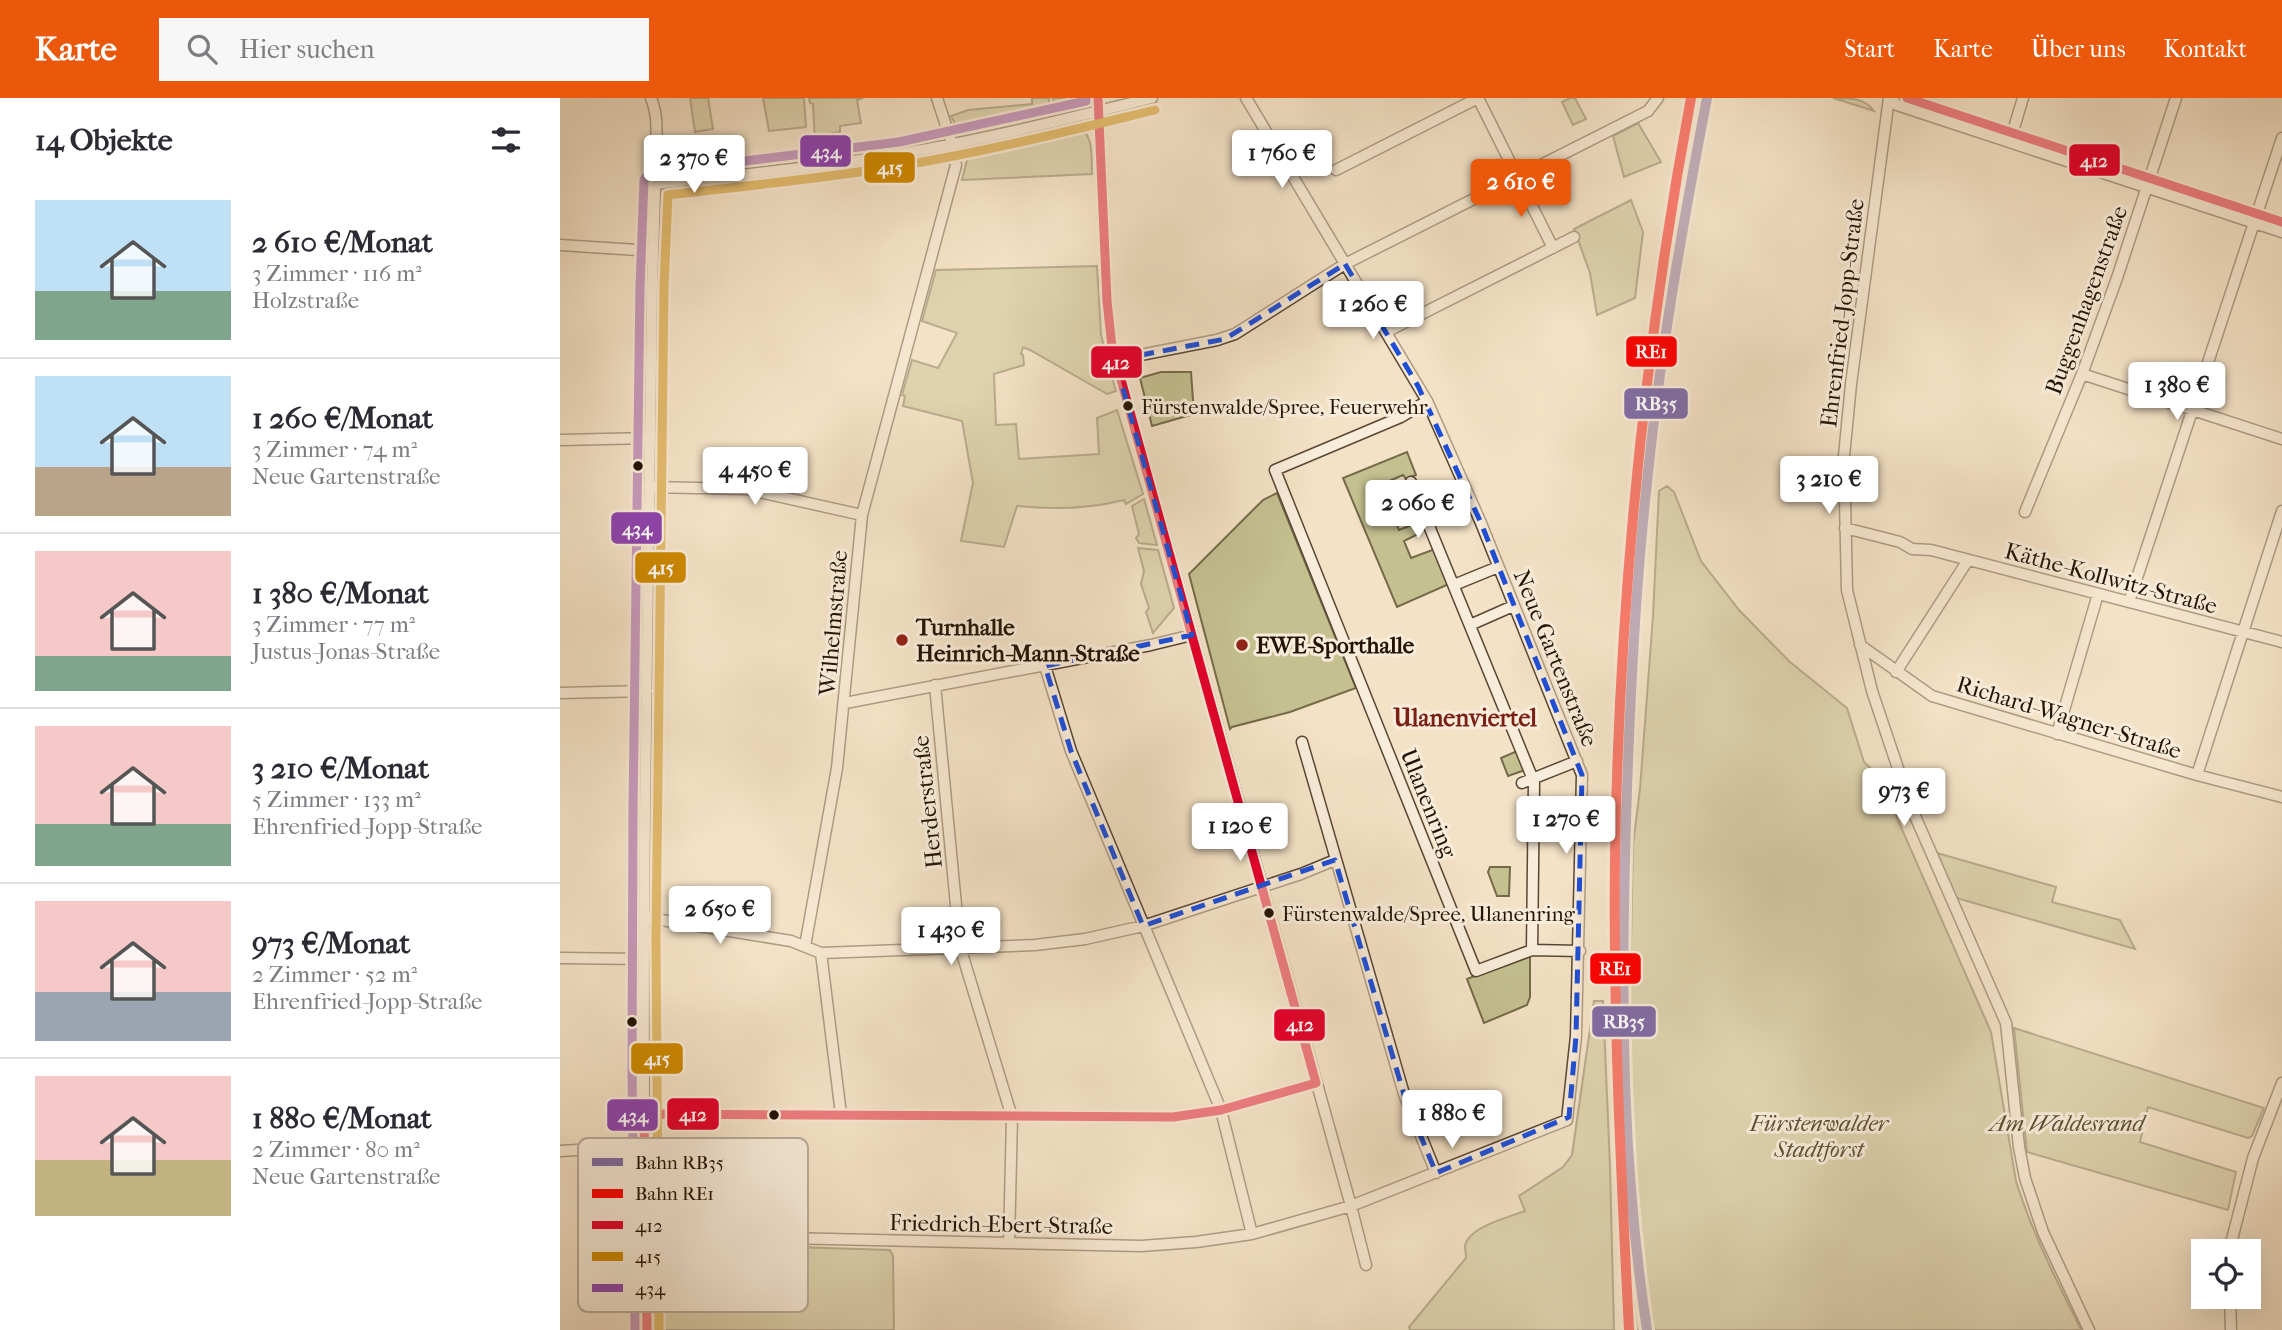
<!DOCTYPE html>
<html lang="de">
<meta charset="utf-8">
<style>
:root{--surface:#fff;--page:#f7f7f7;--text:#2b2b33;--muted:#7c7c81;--line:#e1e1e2;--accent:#ea580c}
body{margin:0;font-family:"IM FELL French Canon",serif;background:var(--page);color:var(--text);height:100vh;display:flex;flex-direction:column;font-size:26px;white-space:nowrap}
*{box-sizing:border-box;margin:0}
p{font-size:23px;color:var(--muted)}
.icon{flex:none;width:38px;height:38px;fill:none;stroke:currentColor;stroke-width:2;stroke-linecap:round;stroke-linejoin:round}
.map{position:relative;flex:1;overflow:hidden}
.details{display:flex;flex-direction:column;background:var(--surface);width:560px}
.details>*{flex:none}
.buttons{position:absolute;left:1631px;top:1141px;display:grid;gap:14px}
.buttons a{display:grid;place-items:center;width:70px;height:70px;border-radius:0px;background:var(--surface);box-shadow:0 7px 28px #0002;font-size:35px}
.price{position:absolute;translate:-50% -60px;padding:0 16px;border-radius:7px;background:#fff;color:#222;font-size:23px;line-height:46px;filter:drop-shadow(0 2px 4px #0008)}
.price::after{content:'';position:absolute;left:50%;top:42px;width:21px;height:16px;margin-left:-10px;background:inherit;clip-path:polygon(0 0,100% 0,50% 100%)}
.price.selected{background:var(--accent);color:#fff}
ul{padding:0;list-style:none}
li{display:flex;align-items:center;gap:21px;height:175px;padding:0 35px}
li+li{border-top:2px solid var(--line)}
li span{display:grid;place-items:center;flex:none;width:196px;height:140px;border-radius:0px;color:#555}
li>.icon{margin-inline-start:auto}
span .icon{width:84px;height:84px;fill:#fffc;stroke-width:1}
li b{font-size:30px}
h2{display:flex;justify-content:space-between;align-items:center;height:84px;padding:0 35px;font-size:30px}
header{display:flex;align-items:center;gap:42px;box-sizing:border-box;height:98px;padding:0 35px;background:var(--accent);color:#fff}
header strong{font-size:33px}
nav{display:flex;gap:38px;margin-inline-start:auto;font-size:24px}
.search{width:490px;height:63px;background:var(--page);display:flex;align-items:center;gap:18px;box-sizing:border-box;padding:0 24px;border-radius:0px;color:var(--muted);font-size:26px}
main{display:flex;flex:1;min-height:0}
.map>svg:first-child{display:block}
</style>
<header>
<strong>Karte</strong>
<div class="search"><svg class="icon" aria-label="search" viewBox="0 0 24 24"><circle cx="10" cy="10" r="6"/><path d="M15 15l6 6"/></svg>Hier suchen</div>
<nav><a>Start</a><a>Karte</a><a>Über uns</a><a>Kontakt</a></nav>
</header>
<main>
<section class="details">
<h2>14 Objekte<svg class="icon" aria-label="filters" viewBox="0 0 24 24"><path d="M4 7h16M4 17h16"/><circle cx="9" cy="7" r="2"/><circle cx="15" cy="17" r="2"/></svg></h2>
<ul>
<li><span style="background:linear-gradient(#bfe0f5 65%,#7fa58c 0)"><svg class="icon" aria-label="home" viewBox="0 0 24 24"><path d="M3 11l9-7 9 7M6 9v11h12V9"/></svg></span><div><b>2 610 €/Monat</b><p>3 Zimmer · 116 m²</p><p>Holzstraße</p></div></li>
<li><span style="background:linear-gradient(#bfe0f5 65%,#b9a48a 0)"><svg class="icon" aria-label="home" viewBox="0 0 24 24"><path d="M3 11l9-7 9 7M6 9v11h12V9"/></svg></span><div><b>1 260 €/Monat</b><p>3 Zimmer · 74 m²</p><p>Neue Gartenstraße</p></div></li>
<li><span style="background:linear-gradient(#f6c9c9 75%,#7fa58c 0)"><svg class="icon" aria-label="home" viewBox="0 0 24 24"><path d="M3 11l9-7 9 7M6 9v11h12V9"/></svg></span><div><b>1 380 €/Monat</b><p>3 Zimmer · 77 m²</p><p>Justus-Jonas-Straße</p></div></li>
<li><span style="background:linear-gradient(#f6c9c9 70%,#7fa58c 0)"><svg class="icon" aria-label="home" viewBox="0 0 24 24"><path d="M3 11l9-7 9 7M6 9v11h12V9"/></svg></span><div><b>3 210 €/Monat</b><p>5 Zimmer · 133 m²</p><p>Ehrenfried-Jopp-Straße</p></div></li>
<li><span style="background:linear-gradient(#f6c9c9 65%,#9aa5b1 0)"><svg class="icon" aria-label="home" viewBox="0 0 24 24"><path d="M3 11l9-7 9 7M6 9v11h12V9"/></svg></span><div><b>973 €/Monat</b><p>2 Zimmer · 52 m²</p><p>Ehrenfried-Jopp-Straße</p></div></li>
<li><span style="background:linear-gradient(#f6c9c9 60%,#c2b280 0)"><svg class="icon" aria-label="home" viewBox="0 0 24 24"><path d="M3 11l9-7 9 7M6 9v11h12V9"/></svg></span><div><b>1 880 €/Monat</b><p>2 Zimmer · 80 m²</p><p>Neue Gartenstraße</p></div></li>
</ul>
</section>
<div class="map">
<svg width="1722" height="1232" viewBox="0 0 1722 1232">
<rect width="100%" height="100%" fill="#f4e2c6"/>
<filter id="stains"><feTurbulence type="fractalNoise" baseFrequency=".00286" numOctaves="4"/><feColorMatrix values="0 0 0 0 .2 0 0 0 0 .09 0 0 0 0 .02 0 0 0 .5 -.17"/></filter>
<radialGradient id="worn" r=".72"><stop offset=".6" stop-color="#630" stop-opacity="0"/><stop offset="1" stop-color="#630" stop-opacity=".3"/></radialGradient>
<!-- green -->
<path fill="#c4c090" stroke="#746a49" stroke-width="2" d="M130,0H148L153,31L135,34Z
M203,0H244L246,29L209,33Z
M249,0H303L297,2L301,25L280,28V34L259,37L260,43H255L253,6L250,5Z
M472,0H489V8C461,17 431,34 399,33L391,18L408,12L472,6Z
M493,0H525L520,5L495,9Z
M1010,0H1015L1026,21L1013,27L1002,4Z
M1273,0C1290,0 1305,0 1314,13Z
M1078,25L1101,64L1064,79L1053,38Z
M515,28C535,34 531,58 532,76L402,82L408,58L431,51L442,44Z
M1071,102L1083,134L1075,200L1037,217L1030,175L1014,131Z
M537,168L541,237L556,293L547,296L470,252L463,249L461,256L463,257L464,267L434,276L436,327L456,326L459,361L539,356L537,320L557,312L583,396L566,406L564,402C528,411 494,412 457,408L444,449L401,443L413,385L402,323L343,308L345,298L342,297L352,262L378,270L397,235L362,223L376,172Z
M601,274H631L634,316L592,328L580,280Z
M847,354L856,377L846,381L843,377L820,387L828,404L852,395L855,404L832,414L839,432L854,426L858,436L844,443L851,460L875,451L889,486L837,509L783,380Z
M1107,388L1114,394L1141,463L1179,512L1230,564L1287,610L1304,664L1325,684L1337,720L1431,934L1456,1083C1472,1135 1497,1183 1521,1232H1093L1076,1104L1068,985L1073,747L1080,691L1093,518L1099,393Z
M717,395L796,590L730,614L672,629L670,631L629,476L703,402Z
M584,401L597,447L579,445L576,440L579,436L572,408Z
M578,450L598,452L614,510L593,535L586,514L589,510L581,486L584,473Z
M957,653L965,672L948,678L941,660Z
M1377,755L1496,789L1492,804L1560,822L1575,851L1396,800Z
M930,769H950L949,798H937L928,774Z
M970,856V899L967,907L924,925L907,881Z
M1034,903H1043L1050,1069L1054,1232H850L849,1229L906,1160C906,1156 905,1152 905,1148C908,1129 949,1119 965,1113L959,1098L1003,1069L1012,1057Z
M1454,930L1704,1010L1692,1038L1688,1040L1588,1009L1580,1044L1676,1074L1668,1112L1467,1054Z
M100,1145L330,1152L333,1158L334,1232H102Z
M1072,1190L1079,1198L1084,1232H1074Z"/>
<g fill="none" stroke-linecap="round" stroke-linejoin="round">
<defs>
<path id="minor" d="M538,0L547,203L552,249L791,1108L806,1167
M918,0L993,150
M1329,0L1291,286L1284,358L1287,492L1312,593L1351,709L1446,925L1459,1049L1465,1080L1483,1134L1529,1232
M1331,0L1337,7L1722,134
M1347,0L1722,124
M1451,40L1463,0
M776,72L918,0
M96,86C178,77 262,69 344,55C427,41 510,20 592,0
M0,147L93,153
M826,234L1014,139
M555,262L657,242L675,236L785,166L1088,13L1098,0
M1522,276L1722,341
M867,303L841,319L715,372L916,873L972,852L1020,853
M0,342L90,340
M851,384L974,684L972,852
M89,389L186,391L302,417
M1465,414L1522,276L1557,180L1616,0
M1285,430L1340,444L1352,451L1371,452L1722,544
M894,487L938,469
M1569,504L1722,40
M910,527L953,508
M1300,547L1372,598L1637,677L1722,699
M485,568L511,653L661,1012L692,1136
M1336,574L1408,462
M375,587L400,849L452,1019L449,1145
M0,595L87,593
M285,605L591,547L632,537
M1497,636L1538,496
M742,644L844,996L876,1075
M1637,677L1722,413
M962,685L1017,663
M83,819L231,843L261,855L475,847L525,841L583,828L741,776L775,762
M245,848L277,670L302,417L396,67L392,46L377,0
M261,855L281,1016
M0,860L83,861
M84,1016L613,1019L661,1012L756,985
M0,1053L84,1048
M86,1137L581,1148L636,1144L692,1136L791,1108L1007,1022L1016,938L1022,677L921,425L867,303L686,0
M1669,1153L1693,1060L1722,985
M1670,1199L1671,1232
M87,1232C79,884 88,536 92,188C93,145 95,103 96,60C96,40 99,19 91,0"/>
</defs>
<!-- minor casing -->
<use href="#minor" stroke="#594733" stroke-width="13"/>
<!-- minor -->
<use href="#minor" stroke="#f8ecda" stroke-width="10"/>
<defs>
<path id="bus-1" d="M1347,0L1722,124
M87,1232L84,1016L613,1019L661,1012L756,985L552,249L547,203L538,0"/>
<path id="bus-2" d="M99,1232L96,841L104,188L108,97C187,88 267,80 345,67C429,53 512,32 595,12"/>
<path id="bus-3" d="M75,1232L72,971L73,710L80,188L84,82L88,76L95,74L339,44L526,3V1"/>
</defs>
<!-- bus-1 casing -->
<use href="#bus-1" stroke="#f8ecda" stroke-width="14"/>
<!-- bus-2 casing -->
<use href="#bus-2" stroke="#f8ecda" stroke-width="14"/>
<!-- bus-3 casing -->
<use href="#bus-3" stroke="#f8ecda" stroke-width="14"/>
<!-- bus-1 -->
<use href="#bus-1" stroke="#e4002b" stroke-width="9"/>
<!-- bus-2 -->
<use href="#bus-2" stroke="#cd8900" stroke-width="9"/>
<!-- bus-3 -->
<use href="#bus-3" stroke="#8e44ad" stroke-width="9"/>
<defs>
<path id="rail-1" d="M1087,1232C1063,1075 1061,919 1065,760C1068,638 1073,515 1086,394C1099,261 1122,130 1147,0"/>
<path id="rail-2" d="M1069,1232C1061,1075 1053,917 1055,760C1059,504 1084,251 1131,0"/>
</defs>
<!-- rail-1 casing -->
<use href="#rail-1" stroke="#f8ecda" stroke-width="16"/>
<!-- rail-2 casing -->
<use href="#rail-2" stroke="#f8ecda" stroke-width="16"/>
<!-- rail-1 -->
<use href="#rail-1" stroke="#816da6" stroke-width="10"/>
<!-- rail-2 -->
<use href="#rail-2" stroke="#f00" stroke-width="10"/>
</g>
<!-- marked area -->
<path d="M0 0H1722V1232H0ZM785,166L858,288L921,425L1022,677L1016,938L1009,1019L876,1075L845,1000L775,762L583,828L511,653L485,568L632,537L555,262L665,241Z" fill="#f4e2c6" fill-opacity=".55" fill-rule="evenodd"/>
<path fill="none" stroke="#1d4ed8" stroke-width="5" stroke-dasharray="14 9" stroke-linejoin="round" d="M785,166L858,288L921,425L1022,677L1016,938L1009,1019L876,1075L845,1000L775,762L583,828L511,653L485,568L632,537L555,262L665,241Z"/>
<!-- markers -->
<g fill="#251302" stroke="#f8ecda" stroke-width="2.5">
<circle cx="568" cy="308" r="6"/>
<circle cx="78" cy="368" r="6"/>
<circle cx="709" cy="815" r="6"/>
<circle cx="72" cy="924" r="6"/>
<circle cx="214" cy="1017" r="6"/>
</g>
<g fill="#8f2418" stroke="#f8ecda" stroke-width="2.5">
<circle cx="342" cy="542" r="7"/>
<circle cx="682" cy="547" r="7"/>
</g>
<g text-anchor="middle" stroke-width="6" stroke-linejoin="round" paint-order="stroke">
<!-- bus labels -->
<g font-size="21" fill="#251302" stroke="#f8ecda" text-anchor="start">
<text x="581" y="316">Fürstenwalde/Spree, Feuerwehr</text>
<text x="722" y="823">Fürstenwalde/Spree, Ulanenring</text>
</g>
<!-- street labels -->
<g font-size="23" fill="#251302" stroke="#f8ecda">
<text transform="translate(1526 202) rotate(-70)" y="8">Buggenhagenstraße</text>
<text transform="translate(1282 215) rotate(-83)" y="8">Ehrenfried-Jopp-Straße</text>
<text transform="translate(1551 480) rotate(15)" y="8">Käthe-Kollwitz-Straße</text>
<text transform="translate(273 525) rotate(-85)" y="8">Wilhelmstraße</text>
<text transform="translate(996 560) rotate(68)" y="8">Neue Gartenstraße</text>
<text transform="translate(1509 619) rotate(17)" y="8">Richard-Wagner-Straße</text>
<text transform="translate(367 704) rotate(-96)" y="8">Herderstraße</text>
<text transform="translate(869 705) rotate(68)" y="8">Ulanenring</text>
<text transform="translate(441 1126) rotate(1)" y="8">Friedrich-Ebert-Straße</text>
</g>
<!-- poi labels -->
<g font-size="23" font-weight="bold" fill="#251302" stroke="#f8ecda" text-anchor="start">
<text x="356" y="537">Turnhalle<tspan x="356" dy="26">Heinrich-Mann-Straße</tspan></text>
<text x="696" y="555">EWE-Sporthalle</text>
</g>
<!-- park labels -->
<g font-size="23" font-style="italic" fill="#5d5034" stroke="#f8ecda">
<text x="1259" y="1033">Fürstenwalder<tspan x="1259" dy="26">Stadtforst</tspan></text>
<text x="1507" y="1033">Am Waldesrand</text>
</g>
<!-- neighbourhood labels -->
<g font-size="24" font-weight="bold" fill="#7a1f14" stroke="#f8ecda">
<text x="905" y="628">Ulanenviertel</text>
</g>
</g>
<!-- legend -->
<rect x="18" y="1040" width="230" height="174" rx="10" fill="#f8ecda" stroke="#b9ab99" stroke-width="2"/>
<rect x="32" y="1060" width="31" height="8" fill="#816da6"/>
<rect x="32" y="1091" width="31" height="9" fill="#f00"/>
<rect x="32" y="1123" width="31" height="8" fill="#e4002b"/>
<rect x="32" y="1154" width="31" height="9" fill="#cd8900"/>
<rect x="32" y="1186" width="31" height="8" fill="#8e44ad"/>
<g font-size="19" fill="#251302">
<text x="75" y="1071">Bahn RB35</text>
<text x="75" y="1102">Bahn RE1</text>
<text x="75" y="1134">412</text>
<text x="75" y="1165">415</text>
<text x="75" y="1197">434</text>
</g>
<g stroke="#f8ecda" stroke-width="2.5">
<rect x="239" y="36" width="53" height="34" rx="7" fill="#8e44ad"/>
<rect x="1508" y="45" width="53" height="34" rx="7" fill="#e4002b"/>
<rect x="303" y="53" width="53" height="33" rx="7" fill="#cd8900"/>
<rect x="1065" y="237" width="53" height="33" rx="7" fill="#f00"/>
<rect x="530" y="247" width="53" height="34" rx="7" fill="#e4002b"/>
<rect x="1063" y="289" width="66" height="33" rx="7" fill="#816da6"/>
<rect x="50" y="413" width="53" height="34" rx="7" fill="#8e44ad"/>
<rect x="74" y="453" width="53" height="33" rx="7" fill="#cd8900"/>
<rect x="1029" y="854" width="53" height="33" rx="7" fill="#f00"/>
<rect x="1031" y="907" width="66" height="33" rx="7" fill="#816da6"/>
<rect x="713" y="910" width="53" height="34" rx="7" fill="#e4002b"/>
<rect x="70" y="944" width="54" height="33" rx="7" fill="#cd8900"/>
<rect x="106" y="999" width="54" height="34" rx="7" fill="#e4002b"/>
<rect x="46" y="1000" width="53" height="34" rx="7" fill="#8e44ad"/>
</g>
<g font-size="19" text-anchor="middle" font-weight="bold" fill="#fff">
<text x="266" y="60">434</text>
<text x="1534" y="69">412</text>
<text x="330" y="76">415</text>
<text x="1091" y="260">RE1</text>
<text x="556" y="271">412</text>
<text x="1096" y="312">RB35</text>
<text x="77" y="437">434</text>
<text x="101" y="476">415</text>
<text x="1055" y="877">RE1</text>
<text x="1064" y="930">RB35</text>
<text x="740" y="933">412</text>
<text x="97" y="967">415</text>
<text x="133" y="1023">412</text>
<text x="73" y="1024">434</text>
</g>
<rect width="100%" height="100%" filter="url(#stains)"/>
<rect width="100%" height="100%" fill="url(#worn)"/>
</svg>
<div class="buttons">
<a><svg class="icon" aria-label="locate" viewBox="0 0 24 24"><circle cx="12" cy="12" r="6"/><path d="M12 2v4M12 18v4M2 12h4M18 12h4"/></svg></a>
</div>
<b class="price" style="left:722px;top:92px">1 760 €</b>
<b class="price" style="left:134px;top:97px">2 370 €</b>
<b class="price selected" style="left:961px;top:121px">2 610 €</b>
<b class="price" style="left:813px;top:243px">1 260 €</b>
<b class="price" style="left:1617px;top:324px">1 380 €</b>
<b class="price" style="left:195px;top:409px">4 450 €</b>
<b class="price" style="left:1269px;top:418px">3 210 €</b>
<b class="price" style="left:858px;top:442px">2 060 €</b>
<b class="price" style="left:1344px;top:730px">973 €</b>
<b class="price" style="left:1006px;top:758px">1 270 €</b>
<b class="price" style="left:680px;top:765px">1 120 €</b>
<b class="price" style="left:160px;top:848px">2 650 €</b>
<b class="price" style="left:391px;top:869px">1 430 €</b>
<b class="price" style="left:892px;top:1052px">1 880 €</b>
</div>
</main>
